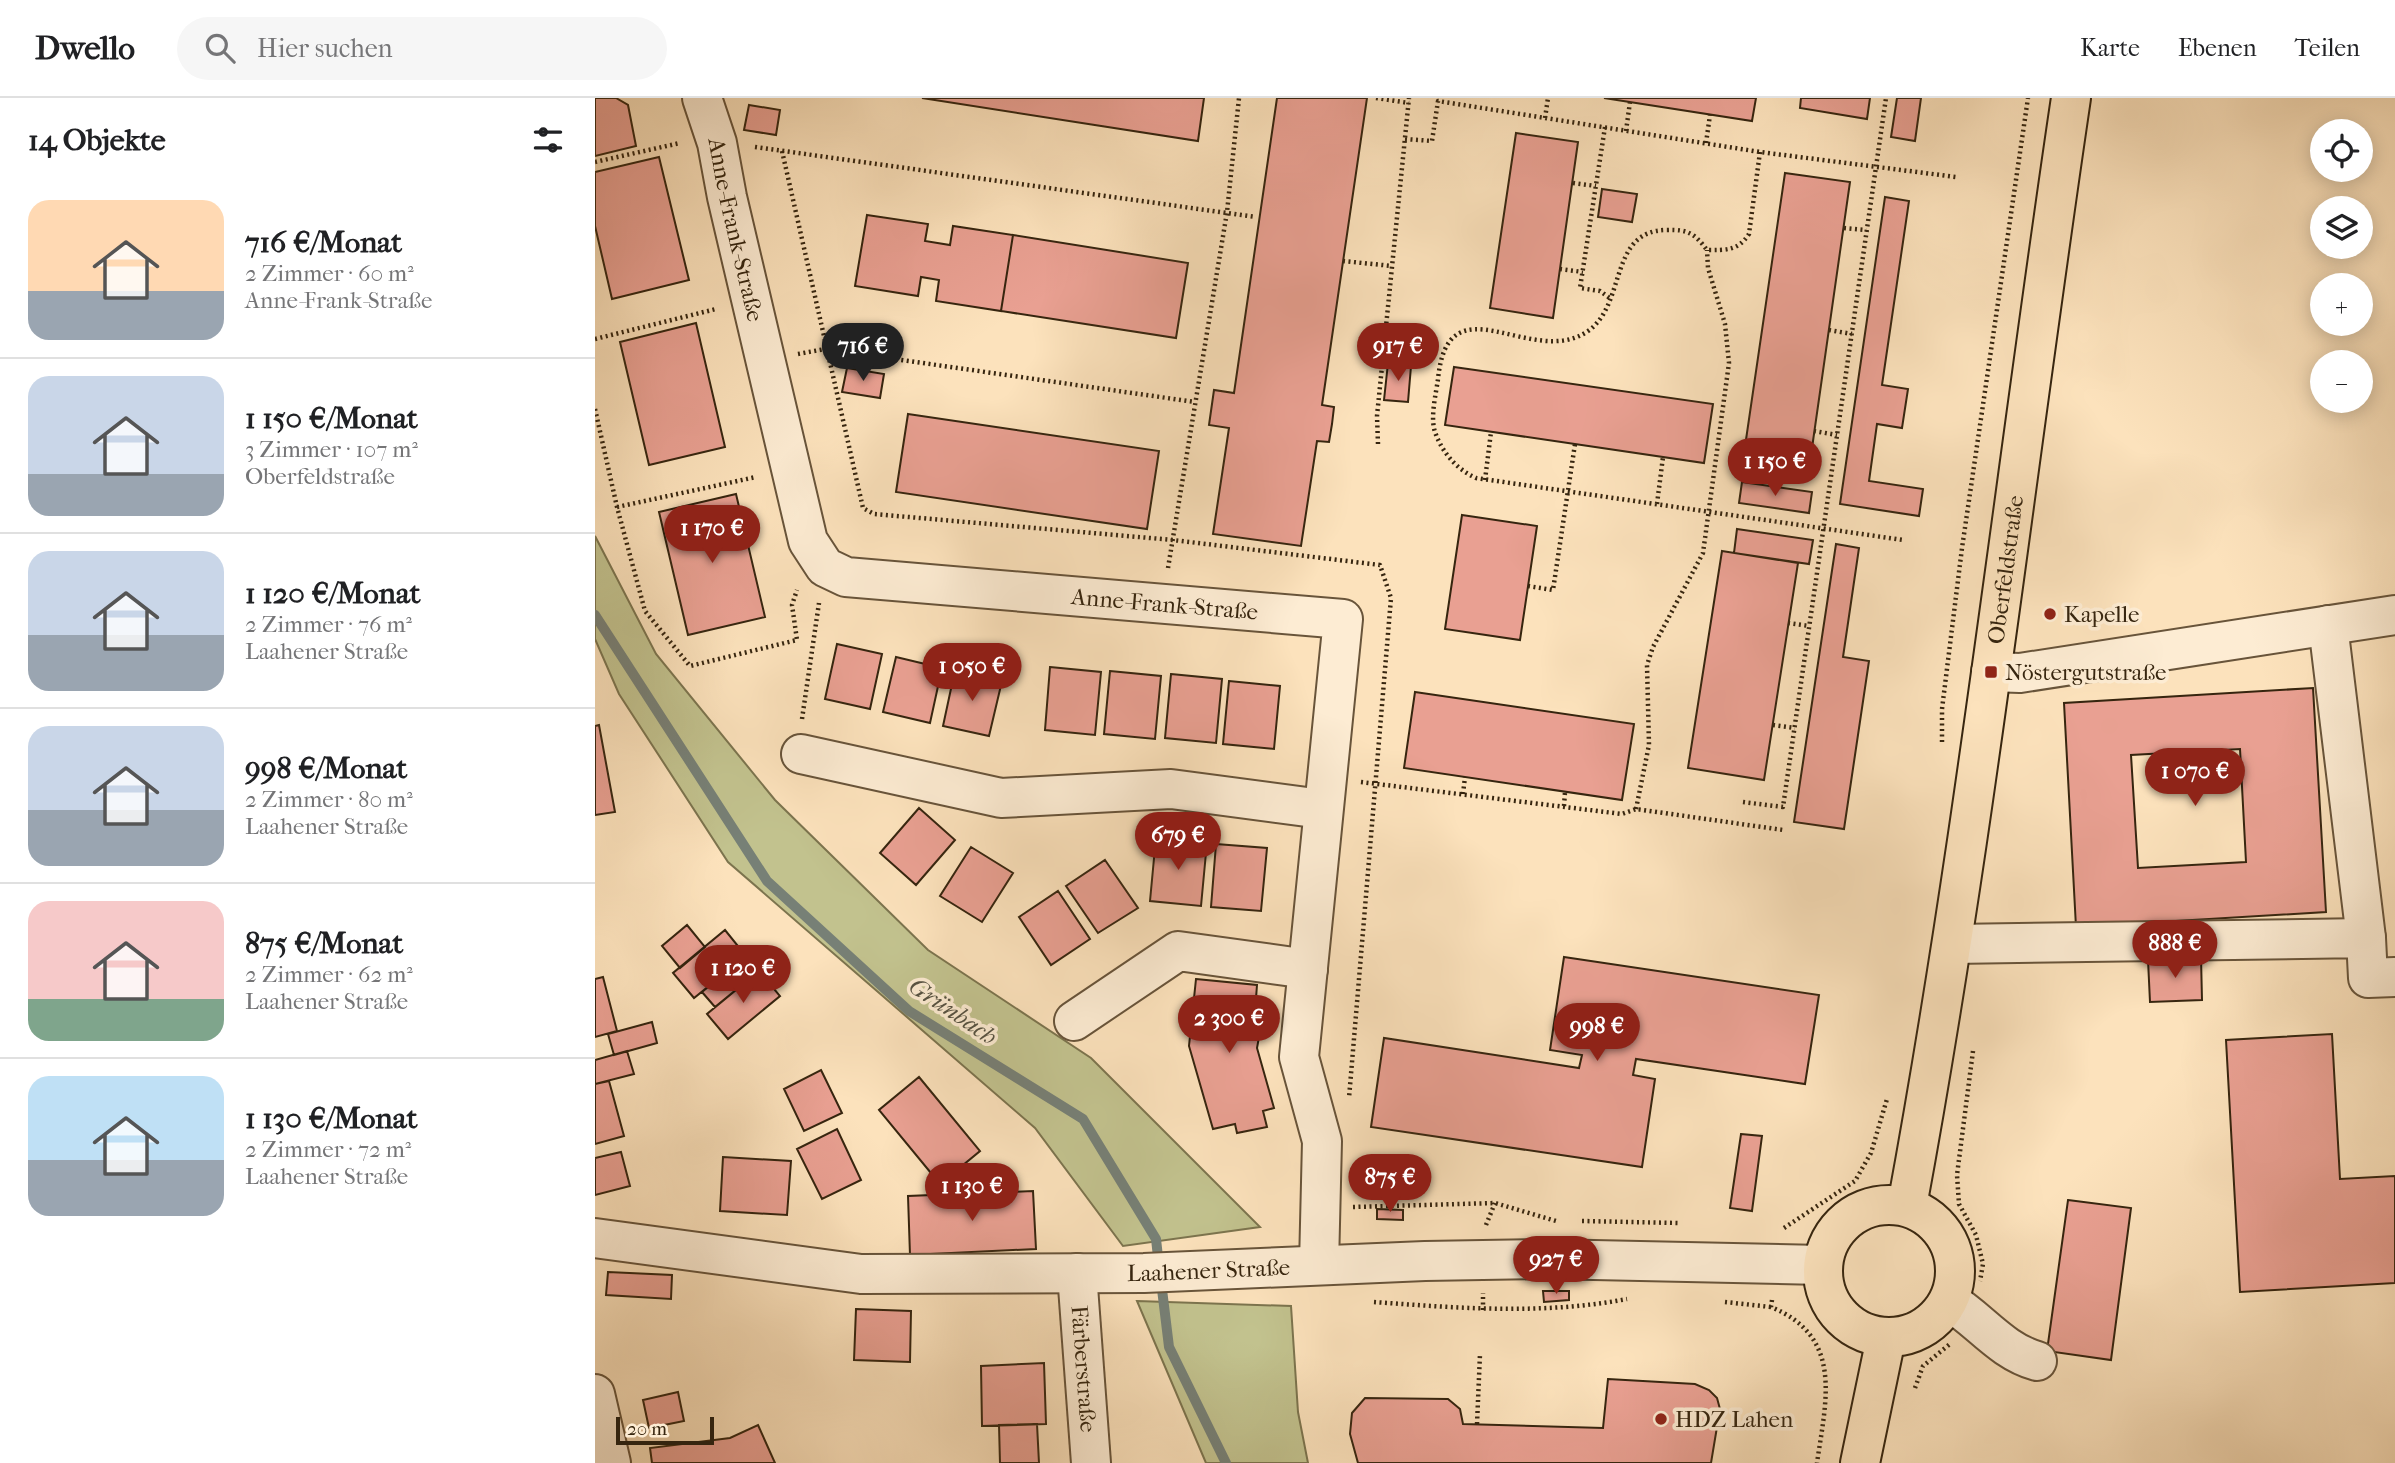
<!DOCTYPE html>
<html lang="de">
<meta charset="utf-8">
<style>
:root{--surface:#fff;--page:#f6f6f6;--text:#202124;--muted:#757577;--line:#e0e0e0;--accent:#8f2418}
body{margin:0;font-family:"IM FELL French Canon",serif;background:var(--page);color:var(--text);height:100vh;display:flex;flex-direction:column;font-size:26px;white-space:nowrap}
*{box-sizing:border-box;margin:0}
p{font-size:23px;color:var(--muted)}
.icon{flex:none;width:38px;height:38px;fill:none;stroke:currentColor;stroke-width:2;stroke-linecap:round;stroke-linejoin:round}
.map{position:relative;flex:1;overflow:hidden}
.details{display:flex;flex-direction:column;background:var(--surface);width:595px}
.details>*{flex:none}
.fabs{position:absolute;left:1715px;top:21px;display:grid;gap:14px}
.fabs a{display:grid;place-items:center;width:63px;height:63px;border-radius:50%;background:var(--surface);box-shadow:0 4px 18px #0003;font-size:35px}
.scale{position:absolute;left:21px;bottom:18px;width:98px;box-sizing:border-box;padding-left:7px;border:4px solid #36250f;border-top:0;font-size:19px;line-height:24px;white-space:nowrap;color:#36250f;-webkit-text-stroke:5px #fdecd3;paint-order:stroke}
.price{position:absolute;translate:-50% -60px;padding:0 16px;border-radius:24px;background:var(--accent);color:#fff;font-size:23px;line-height:46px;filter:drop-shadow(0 2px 4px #0008)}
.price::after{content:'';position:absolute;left:50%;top:42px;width:21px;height:16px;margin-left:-10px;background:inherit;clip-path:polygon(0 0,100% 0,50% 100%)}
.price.on{background:#222;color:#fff}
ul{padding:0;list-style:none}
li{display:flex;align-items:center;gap:21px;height:175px;padding:0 28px}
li+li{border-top:2px solid var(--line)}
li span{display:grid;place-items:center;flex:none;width:196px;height:140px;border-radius:21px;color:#555}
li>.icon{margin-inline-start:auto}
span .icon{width:84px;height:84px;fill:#fffc;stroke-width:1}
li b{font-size:30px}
h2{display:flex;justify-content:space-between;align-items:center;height:84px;padding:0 28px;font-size:30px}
header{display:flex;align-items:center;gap:42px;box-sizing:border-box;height:98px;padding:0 35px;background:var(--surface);border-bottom:2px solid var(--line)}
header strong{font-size:33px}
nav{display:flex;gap:38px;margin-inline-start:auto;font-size:24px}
.search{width:490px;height:63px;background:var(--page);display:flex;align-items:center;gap:18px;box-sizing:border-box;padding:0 24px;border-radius:38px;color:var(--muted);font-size:26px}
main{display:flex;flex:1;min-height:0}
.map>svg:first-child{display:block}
</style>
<header>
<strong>Dwello</strong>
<div class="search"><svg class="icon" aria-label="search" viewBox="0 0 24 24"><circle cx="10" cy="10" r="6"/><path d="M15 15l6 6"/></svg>Hier suchen</div>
<nav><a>Karte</a><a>Ebenen</a><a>Teilen</a></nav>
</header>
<main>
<section class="details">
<h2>14 Objekte<svg class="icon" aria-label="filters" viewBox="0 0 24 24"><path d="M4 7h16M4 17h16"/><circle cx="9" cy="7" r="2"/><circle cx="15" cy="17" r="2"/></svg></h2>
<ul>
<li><span style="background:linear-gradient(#ffd9b3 65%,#9aa5b1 0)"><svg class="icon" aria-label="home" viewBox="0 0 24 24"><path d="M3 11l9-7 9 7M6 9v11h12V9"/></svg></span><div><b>716 €/Monat</b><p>2 Zimmer · 60 m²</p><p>Anne-Frank-Straße</p></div></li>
<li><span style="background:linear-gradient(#c9d6e8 70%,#9aa5b1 0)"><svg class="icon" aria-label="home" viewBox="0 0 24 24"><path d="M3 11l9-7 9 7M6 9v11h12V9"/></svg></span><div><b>1 150 €/Monat</b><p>3 Zimmer · 107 m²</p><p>Oberfeldstraße</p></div></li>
<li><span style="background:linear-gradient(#c9d6e8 60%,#9aa5b1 0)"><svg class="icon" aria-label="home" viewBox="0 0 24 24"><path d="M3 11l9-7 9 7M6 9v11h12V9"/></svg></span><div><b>1 120 €/Monat</b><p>2 Zimmer · 76 m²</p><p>Laahener Straße</p></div></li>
<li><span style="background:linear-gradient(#c9d6e8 60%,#9aa5b1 0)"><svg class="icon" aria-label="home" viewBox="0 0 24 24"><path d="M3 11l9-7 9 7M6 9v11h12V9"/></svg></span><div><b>998 €/Monat</b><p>2 Zimmer · 80 m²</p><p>Laahener Straße</p></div></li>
<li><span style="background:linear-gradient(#f6c9c9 70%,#7fa58c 0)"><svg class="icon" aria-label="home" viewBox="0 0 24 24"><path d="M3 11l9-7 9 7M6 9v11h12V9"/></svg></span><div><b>875 €/Monat</b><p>2 Zimmer · 62 m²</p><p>Laahener Straße</p></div></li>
<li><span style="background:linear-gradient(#bfe0f5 60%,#9aa5b1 0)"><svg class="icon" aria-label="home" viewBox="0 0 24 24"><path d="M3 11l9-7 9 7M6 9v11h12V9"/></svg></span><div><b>1 130 €/Monat</b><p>2 Zimmer · 72 m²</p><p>Laahener Straße</p></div></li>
</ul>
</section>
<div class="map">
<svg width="1800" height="1365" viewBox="0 0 1800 1365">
<rect width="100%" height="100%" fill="#fce2bc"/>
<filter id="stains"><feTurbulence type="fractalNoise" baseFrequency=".00286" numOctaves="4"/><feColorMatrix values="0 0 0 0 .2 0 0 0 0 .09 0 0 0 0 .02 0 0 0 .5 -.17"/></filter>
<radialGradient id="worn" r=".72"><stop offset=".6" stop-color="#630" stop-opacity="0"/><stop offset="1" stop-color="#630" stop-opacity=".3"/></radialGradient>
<!-- green -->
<path fill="#c2c28e" stroke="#7c744e" stroke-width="2" d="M0,438L61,556L180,702L333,852L496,960L665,1129L528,1148L440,1030L133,764L24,596L0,541Z
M542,1203L696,1208L703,1314L713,1365H611Z"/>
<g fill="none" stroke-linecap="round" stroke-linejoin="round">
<!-- stream -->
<path stroke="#778076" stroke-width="10" d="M0,517L172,783L314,913L488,1021L561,1141L564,1168
M566,1183L574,1249L631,1365"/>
</g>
<!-- building -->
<path fill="#e9a092" stroke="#36250f" stroke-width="2" fill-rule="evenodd" d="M0,0H21L33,7L41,48L0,58Z
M327,0H609L603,43Z
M682,0H772L727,307L739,309L737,326L734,344L722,343L706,448L618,436L634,330L614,327L619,292L639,295Z
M1009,0H1161L1157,23Z
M1206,0H1275L1272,21L1205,10Z
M1302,0H1326L1320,43L1296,39Z
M154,7L185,12L181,37L149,32Z
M921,35L983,44L958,220L895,210Z
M64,59L94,182L17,201L0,128V74Z
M1190,75L1255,84L1213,378L1147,369Z
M1007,91L1042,96L1037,124L1003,119Z
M1290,99L1314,103L1287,287L1313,291L1307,330L1282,326L1274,383L1328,391L1324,418L1245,406Z
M272,117L333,126L330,143L355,147L358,128L418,137L406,213L341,203L344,182L326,179L323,198L260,188Z
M418,137L593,165L581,240L406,213Z
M101,225L130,349L54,367L25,244Z
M793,265L816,268L813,304L789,302Z
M859,269L1118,306L1109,365L850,327Z
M252,270L289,276L285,300L247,294Z
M313,316L564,353L552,431L301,394Z
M1147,384L1217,394L1214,415L1144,405Z
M141,396L170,519L93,537L64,414Z
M867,417L942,428L925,542L850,531Z
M1142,431L1218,442L1214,466L1139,455Z
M1241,446L1264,450L1248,559L1274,563L1249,731L1199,724Z
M1127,453L1203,465L1169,682L1093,670Z
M242,546L287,556L275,611L230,601Z
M301,559L347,570L335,625L288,614Z
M455,569L506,574L500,637L450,632Z
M360,572L407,583L394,638L348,628Z
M515,573L566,578L560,641L509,636Z
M576,576L627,581L621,645L570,640Z
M634,583L685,588L679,651L628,646Z
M1718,590L1731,814L1481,829L1469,605ZM1645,651L1651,764L1543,770L1536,657Z
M820,594L1039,626L1027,702L809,670Z
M4,627L20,714L0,717V628Z
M324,710L360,742L321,787L285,755Z
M561,739L612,744L606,808L555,803Z
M621,746L672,750L666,813L616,809Z
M376,749L418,775L387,824L345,798Z
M510,762L543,810L503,835L471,788Z
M463,793L495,841L456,867L424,819Z
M92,827L110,849L85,870L67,848Z
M130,832L151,858L99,900L78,875Z
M151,858L164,873L120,909L107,894Z
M969,859L1224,897L1210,986L1041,961L1038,977L1060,981L1047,1069L776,1029L789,940L984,970L987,957L955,952Z
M1606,859L1607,902L1555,904L1553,862Z
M164,873L185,898L133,941L112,916Z
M8,879L22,933L0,939V881Z
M601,881L662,887L659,927L666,928L662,950L679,1010L668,1013L672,1029L642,1035L640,1026L618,1031L594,948Z
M57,924L62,945L19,957L13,936Z
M1737,936L1745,1081L1800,1078V1185L1645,1194L1631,942Z
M32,953L39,976L0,986V962Z
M226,972L247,1015L209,1033L189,991Z
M324,979L385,1053L345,1086L284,1012Z
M14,983L29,1038L0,1046V986Z
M242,1031L266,1082L227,1101L202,1051Z
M1146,1036L1167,1038L1157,1113L1135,1110Z
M26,1054L35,1088L0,1097V1060Z
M128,1059L196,1063L192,1117L125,1113Z
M438,1093L441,1151L315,1157L313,1098Z
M1473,1102L1536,1110L1516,1262L1452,1253Z
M782,1111L808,1112V1122L782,1121Z
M13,1174L77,1177L76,1201L11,1197Z
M948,1193H974V1202L949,1204Z
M261,1211L316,1213L315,1264L259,1262Z
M449,1265L451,1326L387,1328L386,1268Z
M1013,1281L1100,1286L1114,1292L1122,1300L1125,1311L1116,1365H763L755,1336L757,1315L770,1300L853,1301L865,1311L868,1326L1008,1330Z
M83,1294L89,1323L54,1330L48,1302Z
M442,1326L444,1365H405L404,1327Z
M163,1327L180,1365H57L55,1350L135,1340Z"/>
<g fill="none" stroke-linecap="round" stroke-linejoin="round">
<defs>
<g id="minor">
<path id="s1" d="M107,0L122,45L132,99L213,443L230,469L251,479L748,521L704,959L727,1043L724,1167"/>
<path d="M1733,527L1771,840"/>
<path d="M1396,574L1425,575L1800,517"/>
<path d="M206,656L406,700L576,691L727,711"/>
<path d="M1358,846L1771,840L1773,880L1800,879"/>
<path d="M479,923L583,853L713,871"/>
<path id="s2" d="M0,1140L266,1176L549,1175L830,1163L952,1161L1227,1167"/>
<path id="s3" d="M482,1175L496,1365"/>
<path d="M1354,1203C1385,1222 1406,1253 1442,1263"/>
<path d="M0,1296L16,1365"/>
</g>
<g id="major">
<circle cx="1294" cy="1173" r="66"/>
<path id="s4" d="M1312,1108C1380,741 1421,369 1476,0"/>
<path d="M1265,1365L1291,1240"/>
</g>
</defs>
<!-- minor casing -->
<use href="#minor" stroke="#68543a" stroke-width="42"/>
<!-- major casing -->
<use href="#major" stroke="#36250f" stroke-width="42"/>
<!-- path -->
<path stroke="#36250f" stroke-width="4.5" stroke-dasharray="2 3.5" stroke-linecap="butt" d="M781,0L814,5
M950,20L953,0
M1010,29L985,190L1005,193L1016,201
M1031,33L1035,4
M810,41L837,43L843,3L1165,54L1361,79
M1111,45L1115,17
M160,49L661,119
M187,53L268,410L279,416L578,442L785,467L796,500L754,1000
M1165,54L1154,136C1143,153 1131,152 1112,152C1100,136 1093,131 1072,132C1013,132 1032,206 993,233C937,272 853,179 843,281C841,296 835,319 840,334C847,354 861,371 881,380L1308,442
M0,64L85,45
M978,85L1001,88
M1249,130L1271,132
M748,163L797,168
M965,171L988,174
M1234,232L1257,236
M0,241L121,211
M203,256L230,251L600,304
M0,311L22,409L50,513L95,568L202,542L197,507L202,492
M1219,333L1242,337
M783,346L782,318L814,0
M890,382L896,334
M1062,406L1068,359
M22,409L161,379
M573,470L632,114L644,0
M933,488L958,492L980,346
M1193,525L1214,528
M207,621L224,505
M1178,627L1200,630
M1347,644V611L1367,450L1433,0
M766,684L1027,716L1041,711L1188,732
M868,696L870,679
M1148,704L1188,709L1291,0
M969,708L970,694
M1041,711L1054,647L1052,567L1058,549L1108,455L1134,265L1130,226L1113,170L1112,152
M1378,953L1362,1077L1364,1106L1381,1137L1388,1166L1385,1183
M758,1109L900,1105L961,1123
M987,1123L1083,1125
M891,1127L900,1105
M1189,1130L1260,1083L1276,1055L1292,1001
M1177,1202L1176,1209C1249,1239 1231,1302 1222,1365
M779,1204C863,1210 948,1217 1032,1201
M1130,1204L1176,1209
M888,1212V1195
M1320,1290L1328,1268L1355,1246
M882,1326L885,1256"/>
<!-- minor -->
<use href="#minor" stroke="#fdecd3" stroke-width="38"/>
<!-- major -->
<use href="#major" stroke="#fce2bc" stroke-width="38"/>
</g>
<!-- markers -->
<g fill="#8f2418" stroke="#fdecd3" stroke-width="2.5">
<circle cx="1455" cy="516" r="7"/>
<rect x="1389" y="567" width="14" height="14" rx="3.5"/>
<circle cx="1066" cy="1321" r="7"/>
</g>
<g text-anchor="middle" stroke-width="7" stroke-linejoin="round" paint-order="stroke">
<!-- street labels -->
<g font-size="23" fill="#36250f" stroke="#fdecd3">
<text dy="8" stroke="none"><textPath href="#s1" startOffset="136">Anne-Frank-Straße</textPath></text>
<text dy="8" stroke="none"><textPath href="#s4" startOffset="644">Oberfeldstraße</textPath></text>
<text dy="8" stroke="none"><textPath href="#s1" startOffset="830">Anne-Frank-Straße</textPath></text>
<text dy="8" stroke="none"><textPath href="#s2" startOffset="616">Laahener Straße</textPath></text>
<text dy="8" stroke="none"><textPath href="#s3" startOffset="96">Färberstraße</textPath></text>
</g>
<!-- poi labels -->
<g font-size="23" fill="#36250f" stroke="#fdecd3" text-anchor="start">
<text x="1469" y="524">Kapelle</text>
<text x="1410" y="582">Nöstergutstraße</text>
<text x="1080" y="1329">HDZ Lahen</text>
</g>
<!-- water labels -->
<g font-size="24" font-style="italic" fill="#565242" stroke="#fdecd3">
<text transform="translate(358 913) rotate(34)" y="8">Grünbach</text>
</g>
</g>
<rect width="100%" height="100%" filter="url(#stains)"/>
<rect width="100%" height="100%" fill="url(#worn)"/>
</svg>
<div class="fabs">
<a><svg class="icon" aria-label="locate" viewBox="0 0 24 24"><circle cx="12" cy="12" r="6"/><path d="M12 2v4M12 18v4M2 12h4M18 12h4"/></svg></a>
<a><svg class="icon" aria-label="layers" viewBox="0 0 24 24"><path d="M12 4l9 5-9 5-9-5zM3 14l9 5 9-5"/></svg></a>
<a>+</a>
<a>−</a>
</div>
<div class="scale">20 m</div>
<b class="price on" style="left:268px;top:285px">716 €</b>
<b class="price" style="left:803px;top:285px">917 €</b>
<b class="price" style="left:1180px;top:400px">1 150 €</b>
<b class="price" style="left:117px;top:467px">1 170 €</b>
<b class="price" style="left:377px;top:605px">1 050 €</b>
<b class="price" style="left:1600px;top:710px">1 070 €</b>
<b class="price" style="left:583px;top:774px">679 €</b>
<b class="price" style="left:1580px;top:882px">888 €</b>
<b class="price" style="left:148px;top:907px">1 120 €</b>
<b class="price" style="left:634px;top:957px">2 300 €</b>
<b class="price" style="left:1002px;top:965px">998 €</b>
<b class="price" style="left:795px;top:1116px">875 €</b>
<b class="price" style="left:377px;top:1125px">1 130 €</b>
<b class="price" style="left:961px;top:1198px">927 €</b>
</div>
</main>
